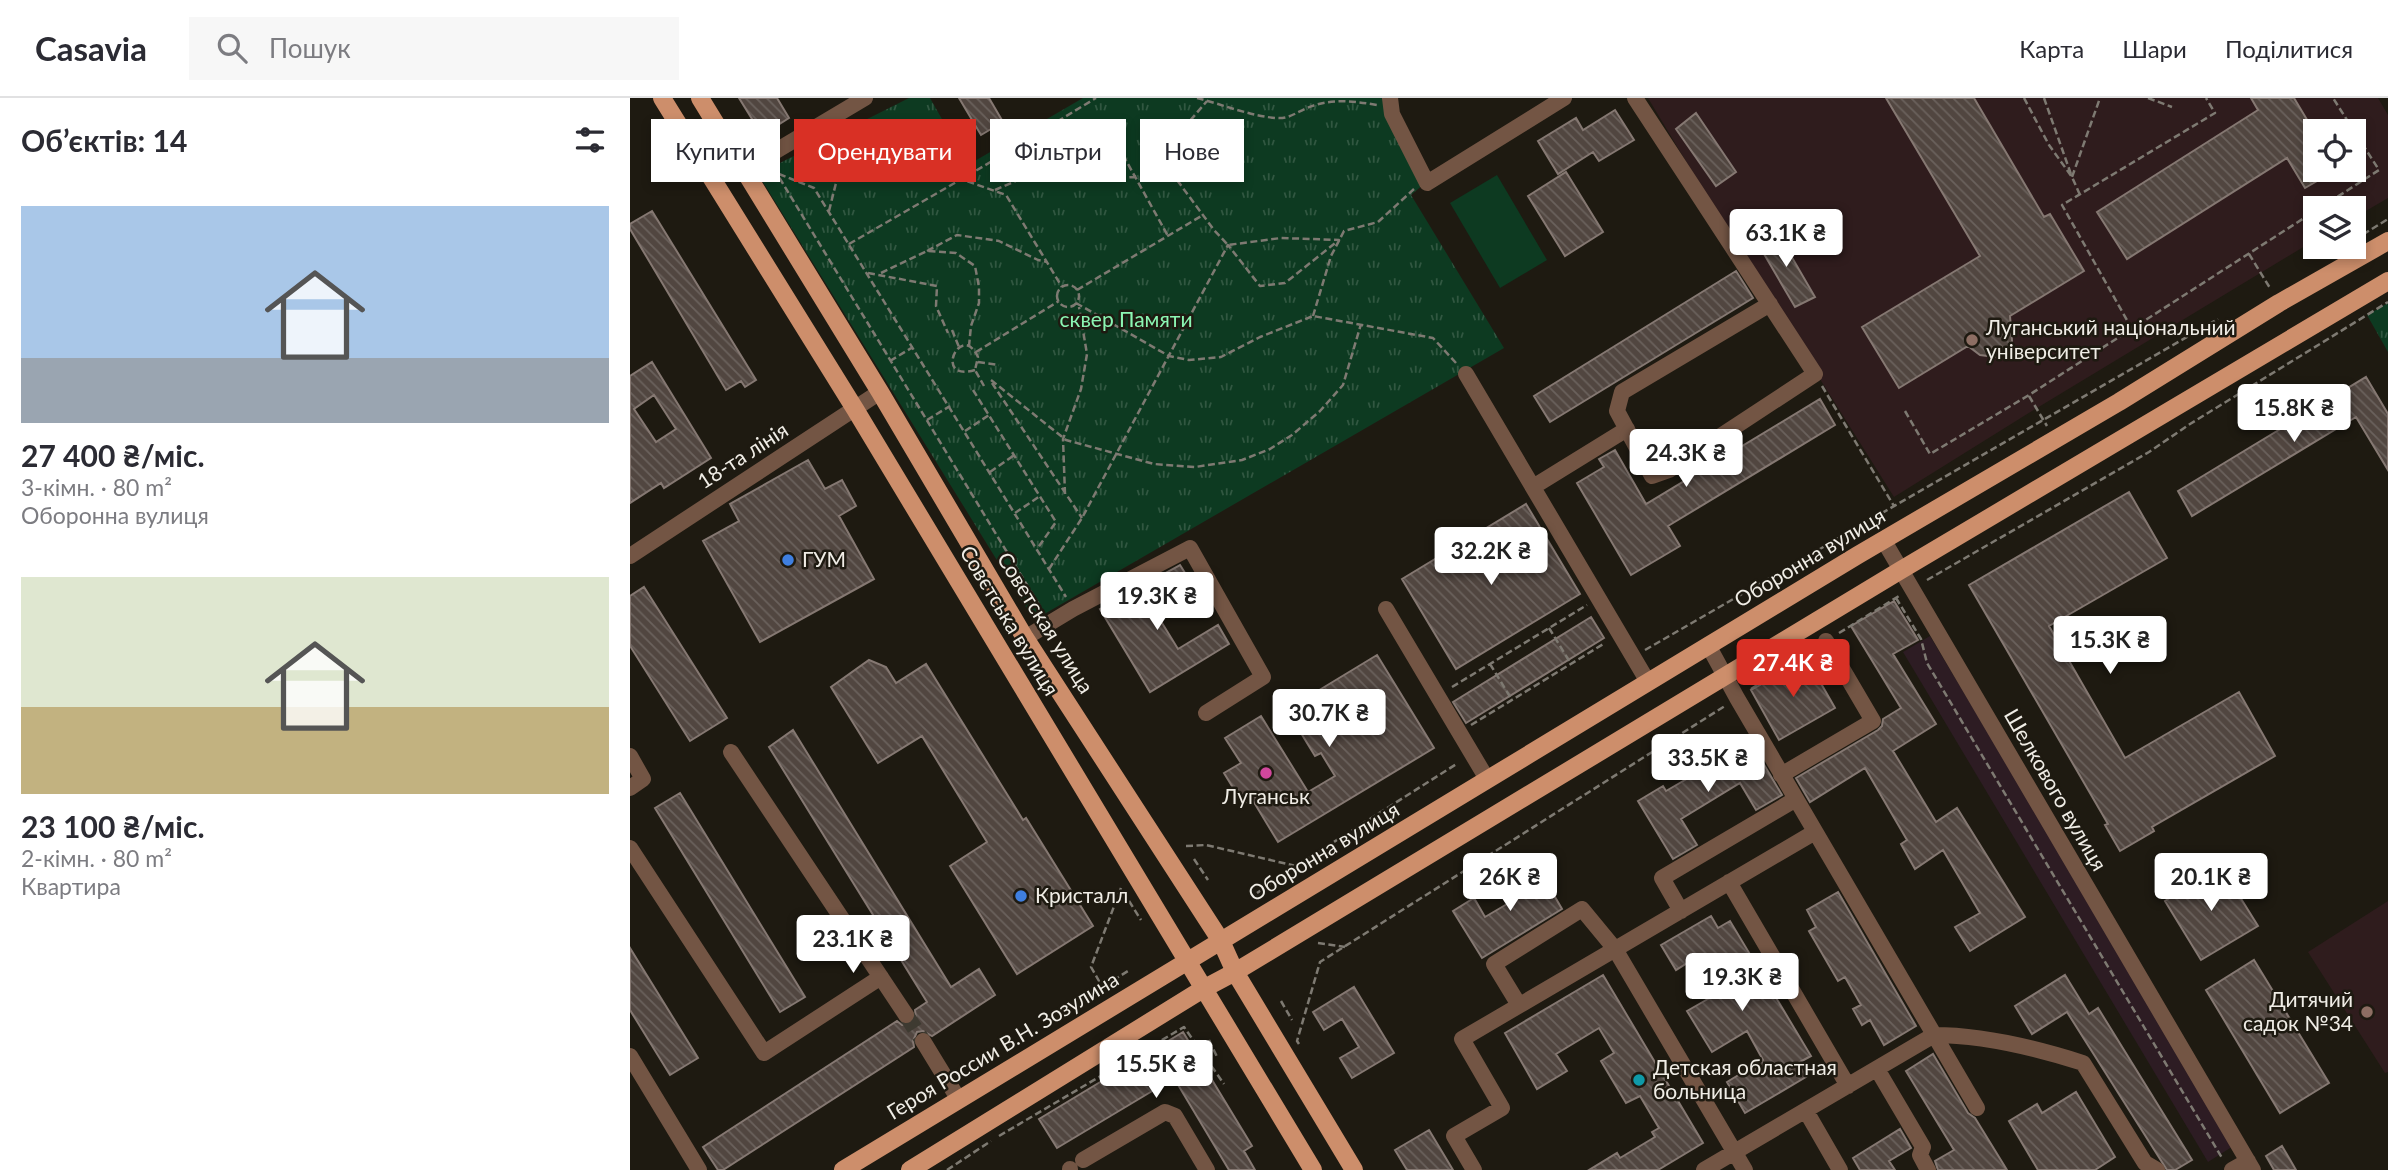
<!DOCTYPE html>
<html lang="uk">
<meta charset="utf-8">
<style>
:root{--surface:#fff;--page:#f7f7f7;--text:#2b2b33;--muted:#7c7c81;--line:#e1e1e2;--accent:#d93025}
body{margin:0;font-family:Lato,sans-serif;background:var(--page);color:var(--text);height:100vh;display:flex;flex-direction:column;font-size:26px;white-space:nowrap}
*{box-sizing:border-box;margin:0}
p{font-size:23px;color:var(--muted)}
.icon{flex:none;width:38px;height:38px;fill:none;stroke:currentColor;stroke-width:2;stroke-linecap:round;stroke-linejoin:round}
.map{position:relative;flex:1;overflow:hidden}
.sheet{display:flex;flex-direction:column;background:var(--surface);width:630px}
.sheet>*{flex:none}
.hud{position:absolute;left:21px;top:21px;width:665px;height:63px;display:flex;gap:14px}
.controls{position:absolute;left:1673px;top:21px;display:grid;gap:14px}
.controls a{display:grid;place-items:center;width:63px;height:63px;border-radius:0px;background:var(--surface);box-shadow:0 4px 10px #0003;font-size:35px}
.price{position:absolute;translate:-50% -60px;padding:0 16px;border-radius:7px;background:#fff;color:#222;font-size:23px;line-height:46px;filter:drop-shadow(0 2px 4px #0008)}
.price::after{content:'';position:absolute;left:50%;top:42px;width:21px;height:16px;margin-left:-10px;background:inherit;clip-path:polygon(0 0,100% 0,50% 100%)}
.price.on{background:var(--accent);color:#fff}
ul{padding:0;list-style:none}
li{display:grid;align-content:center;gap:14px;height:371px;padding:0 21px}
li span{display:grid;place-items:center;height:217px;border-radius:0px;color:#555}
li>.icon{margin-inline-start:auto}
span .icon{width:126px;height:126px;fill:#fffc;stroke-width:1}
li b{font-size:30px}
h2{display:flex;justify-content:space-between;align-items:center;height:84px;padding:0 21px;font-size:30px}
.pill{padding:0 24px;border-radius:0px;background:var(--surface);box-shadow:0 4px 10px #0003;font-size:24px;line-height:63px}
.pill.on{background:var(--accent);color:#fff}
header{display:flex;align-items:center;gap:42px;box-sizing:border-box;height:98px;padding:0 35px;background:var(--surface);border-bottom:2px solid var(--line)}
header strong{font-size:33px}
nav{display:flex;gap:38px;margin-inline-start:auto;font-size:24px}
.search{width:490px;height:63px;background:var(--page);display:flex;align-items:center;gap:18px;box-sizing:border-box;padding:0 24px;border-radius:0px;color:var(--muted);font-size:26px}
main{display:flex;flex:1;min-height:0}
.map>svg:first-child{display:block}
</style>
<header>
<strong>Casavia</strong>
<div class="search"><svg class="icon" aria-label="search" viewBox="0 0 24 24"><circle cx="10" cy="10" r="6"/><path d="M15 15l6 6"/></svg>Пошук</div>
<nav><a>Карта</a><a>Шари</a><a>Поділитися</a></nav>
</header>
<main>
<section class="sheet">
<h2>Об’єктів: 14<svg class="icon" aria-label="filters" viewBox="0 0 24 24"><path d="M4 7h16M4 17h16"/><circle cx="9" cy="7" r="2"/><circle cx="15" cy="17" r="2"/></svg></h2>
<ul>
<li><span style="background:linear-gradient(#a9c7e8 70%,#9aa5b1 0)"><svg class="icon" aria-label="home" viewBox="0 0 24 24"><path d="M3 11l9-7 9 7M6 9v11h12V9"/></svg></span><div><b>27 400 ₴/міс.</b><p>3-кімн. · 80 m²</p><p>Оборонна вулиця</p></div></li>
<li><span style="background:linear-gradient(#dfe7d0 60%,#c2b280 0)"><svg class="icon" aria-label="home" viewBox="0 0 24 24"><path d="M3 11l9-7 9 7M6 9v11h12V9"/></svg></span><div><b>23 100 ₴/міс.</b><p>2-кімн. · 80 m²</p><p>Квартира</p></div></li>
</ul>
</section>
<div class="map">
<svg width="1758" height="1072" viewBox="0 0 1758 1072">
<defs>
<pattern id="park-tufts" width="24" height="20" patternUnits="userSpaceOnUse" patternTransform="scale(1.75)"><rect width="24" height="20" fill="#0d3a21"/><path d="M3 7l-1-3M5 7V3M7 7l1-3M15 17l-1-3M17 17v-4M19 17l1-3" fill="none" stroke="#315741"/></pattern>
<pattern id="building-back-hatch" width="6" height="6" patternUnits="userSpaceOnUse" patternTransform="scale(1.75)"><rect width="6" height="6" fill="#514640"/><path d="M-1 5l2 2M0 0l6 6M5-1l2 2" fill="none" stroke="#6a615c"/></pattern>
</defs>
<rect width="100%" height="100%" fill="#1e1a11"/>
<!-- commercial -->
<path fill="#2d1c23" d="M1300,538L1605,1047L1578,1064L1273,554Z"/>
<!-- education -->
<path fill="#2f1c1d" fill-rule="evenodd" d="M1018,0H1748L1758,17V100L1724,120V110H1685V142L1407,310L1264,399L1112,157ZM1685,33H1724V72H1685Z
M1758,803V974L1755,975L1678,854Z"/>
<!-- park -->
<path fill="url(#park-tufts)" d="M279,0H300L338,67L453,0H756L794,86L781,97L874,250L404,522L128,76Z
M1758,205V254L1737,217Z"/>
<!-- pitch -->
<path fill="#0d3a21" d="M867,77L917,162L870,190L820,105Z"/>
<!-- building -->
<path fill="url(#building-back-hatch)" stroke="#857872" stroke-width="2" fill-rule="evenodd" d="M109,0H147L159,20L132,37Z
M329,0H359L373,24L351,37Z
M1256,0H1344L1414,119L1420,116L1454,173L1380,218L1382,243L1374,253L1365,259L1350,257L1338,248L1269,290L1232,229L1350,158Z
M1621,0H1664L1685,35V72H1706L1675,90L1657,60L1497,161L1467,114L1628,12Z
M985,12L1004,42L969,63L963,54L928,76L908,43L946,20L953,32Z
M1066,15L1106,74L1086,88L1046,31Z
M936,74L973,134L935,158L898,98Z
M22,113L126,282L115,289L111,283L96,292L0,131V126Z
M1146,132L1185,199L1165,209L1127,144Z
M1106,173L1123,200L920,324L904,298Z
M22,264L81,360L34,390L31,385L0,405V278ZM24,297L46,331L26,344L4,311Z
M1736,279L1758,316V372L1726,319L1562,418L1548,393Z
M1190,301L1205,327L1038,428L1050,448L1001,477L947,385L974,369L969,361L985,352L1016,406Z
M178,362L195,391L212,382L226,408L209,418L244,481L130,544L73,443L109,423L100,406Z
M1499,394L1537,460L1419,528L1495,660L1609,594L1645,658L1522,729L1524,733L1490,753L1475,727L1478,726L1339,487Z
M896,406L950,496L826,571L772,481Z
M550,467L560,483L521,507L548,551L588,527L599,546L520,594L470,511Z
M14,489L97,620L60,643L0,548V498Z
M1264,503L1288,542L1263,556L1306,626L1263,653L1306,724L1327,710L1395,819L1340,853L1325,829L1350,815L1313,752L1285,771L1271,746L1277,742L1235,670L1180,704L1166,680L1248,632L1252,628L1253,621L1271,610L1221,528Z
M961,519L974,540L836,625L823,604Z
M747,557L804,650L648,744L622,701L613,706L594,675L611,665L595,640L631,618L678,694L705,678L691,655L685,658L671,635L677,631L663,608Z
M1177,561L1205,610L1149,642L1121,592Z
M239,562L256,569L266,585L296,566L393,722L396,720L463,828L387,876L320,768L357,744L292,638L248,665L201,589Z
M163,632L321,889L349,871L365,897L302,938L293,933L287,934L283,943L284,949L93,1072H88L73,1049L267,923L272,927L281,926L286,921L285,912L297,904L139,649Z
M1117,638L1152,697L1126,712L1110,685L1051,721L1067,747L1043,761L1008,703L1033,688L1036,693L1096,658L1093,652Z
M50,695L175,899L150,914L25,710Z
M904,763L932,811L852,860L823,813L844,800L855,819L894,796L882,776Z
M1590,767L1628,828L1571,862L1535,803Z
M1208,794L1286,928L1254,947L1240,922L1232,927L1223,911L1231,907L1215,879L1208,883L1179,833L1186,829L1177,812Z
M1081,818L1088,830L1100,823L1181,958L1168,965L1176,979L1115,1015L1097,984L1133,962L1117,933L1082,954L1057,913L1090,894L1088,891L1101,883L1086,858L1074,865L1070,857L1046,872L1031,847Z
M0,850L68,960L40,977L0,912Z
M1624,862L1699,985L1650,1015L1576,892Z
M973,877L1073,1045L1028,1072H959L987,1055L990,1060L1025,1039L1022,1034L1029,1030L1010,998L996,1005L971,963L984,955L969,930L926,956L937,973L907,991L875,935Z
M1435,877L1459,916L1468,910L1562,1062L1545,1072H1537L1437,914L1402,936L1385,908Z
M724,889L764,955L722,980L710,960L729,949L712,921L694,932L683,914Z
M553,934L622,1048L614,1053L625,1072H599L544,980L427,1050L409,1021Z
M1303,956L1338,1015L1345,1020L1377,1072H1308L1305,1063L1324,1052L1276,973Z
M1446,994L1485,1059L1465,1072H1408L1379,1023L1407,1006L1412,1015Z
M1270,1031L1281,1050L1259,1063L1265,1072H1230L1223,1060Z
M799,1032L823,1072H777L765,1052Z
M1652,1048L1666,1072H1644L1636,1058Z"/>
<g fill="none" stroke-linecap="round" stroke-linejoin="round">
<!-- minor-tunnel -->
<path stroke="#3e3a31" stroke-width="16" stroke-dasharray="16 8" stroke-linecap="butt" d="M276,917L293,943"/>
<!-- path -->
<path stroke="#7e7a72" stroke-width="2.5" stroke-dasharray="7 3.5" stroke-linecap="butt" d="M567,0C591,6 623,19 647,20C659,21 667,14 677,10C701,0 723,3 747,7
M1394,0L1419,47L1442,79L1450,97
M1414,0L1442,79L1470,0
M1518,0L1542,9
M209,33L214,53
M493,57L538,138
M144,71L411,510
M149,76L184,90L436,499
M365,92L388,82L544,78
M1690,110L1749,72L1703,0
M199,113L214,53L331,81L376,97L432,189
M1724,142L1758,121
M219,146L354,68L466,0
M297,153L327,137L369,143L408,162L417,164
M1619,156L1640,190
M238,175L307,188L306,208L318,235
M251,175L297,153L326,155L345,168L349,189V205L341,228L339,248
M427 198a11 11 0 1 1 22 0a11 11 0 1 1-22 0Z
M447,192L573,117
M446,205L539,258L559,262L591,259L630,239L683,218L803,240L826,265
M683,218L701,158L714,133L748,124L784,91
M1502,231L1432,107L1585,15L1576,0
M322,232L329,249
M346,254L429,203
M260,263L283,249
M348,264L369,267
M345,272C302,285 331,222 348,259L345,272L354,288
M361,282L436,342L524,366L565,369L612,362L640,351L662,337L690,313L713,287L731,226
M362,285L452,420
M1192,288L1264,408
M343,292L426,424L407,451
M1399,298L1417,328
M1275,313L1300,356L1399,297L1685,113
M297,322L320,308
M335,333L359,317
M360,374L383,358
M435,396L433,341L451,291L457,256L449,209
M385,415L410,398
M419,471L452,420L598,147L630,188L655,185L709,142L651,140L598,147L584,132L544,78L541,57L552,32L577,3
M1297,482L1519,354L1560,326L1758,204
M1266,500L1291,541L1297,565L1592,1060
M919,530L941,566
M1209,535L1269,498
M1015,552L1588,221
M860,566L882,602
M822,589L957,507
M1121,591L1183,551
M841,627L975,545
M556,748L576,747L666,768L828,665
M564,761L578,782
M491,790L461,869L469,883L479,885L498,873
M627,795L665,769
M499,803L511,822
M688,845L715,849
M651,903L662,922
M579,942L588,961
M669,946L667,943L690,864L1095,608
M369,1038L554,929L594,986
M317,1072L361,1043"/>
<!-- minor -->
<path stroke="#735544" stroke-width="16" d="M760,0L762,16L797,85L934,0
M1005,0C1065,92 1126,184 1185,276L1039,372L1022,378L987,313L992,294L1140,206
M114,72L235,0
M836,276L1018,584
M903,389L997,331
M1254,443L1623,1072
M0,458L250,294
M756,511L857,681
M395,540L443,511L560,450L633,579L576,615
M1078,547L1107,600L1347,1010
M101,654L276,917
M0,658L13,681L0,690
M1151,677L1243,623L1196,543
M0,750L134,955L251,879
M1099,784L1218,988
M1051,813L1032,780L1166,701
M889,907L864,866L952,811L985,851L1115,1072
M293,943L329,1002
M0,958L69,1072
M1247,971L1293,1049L1290,1057L1298,1072
M1176,1013L1210,1072
M453,1062L535,1014L545,1018L577,1072
M440,1071V1072
M844,1072L824,1038L872,1010L832,941L1185,734
M1074,1072L1304,937C1354,937 1406,950 1453,965L1515,1065L1527,1072
M1602,1072L1618,1063"/>
<!-- major -->
<path stroke="#cd8e6b" stroke-width="18" d="M32,0L225,311L683,1072
M70,0L250,294L395,540L591,843L605,874L724,1072
M213,1072L1228,457L1489,304L1649,205L1758,143
M280,1072L573,891L605,874L1271,472L1758,183"/>
</g>
<!-- markers -->
<g fill="#8d6e63" stroke="#1e1a11" stroke-width="2.5">
<circle cx="1342" cy="242" r="7"/>
<circle cx="1737" cy="914" r="7"/>
</g>
<g fill="#3f7fe0" stroke="#1e1a11" stroke-width="2.5">
<circle cx="158" cy="462" r="7"/>
<circle cx="391" cy="798" r="7"/>
</g>
<circle fill="#d1479c" stroke="#1e1a11" stroke-width="2.5" cx="636" cy="675" r="7"/>
<circle fill="#0f9aa8" stroke="#1e1a11" stroke-width="2.5" cx="1009" cy="982" r="7"/>
<g text-anchor="middle" stroke-width="5" stroke-linejoin="round" paint-order="stroke">
<!-- park labels -->
<g font-size="21" fill="#8bf6b3" stroke="#1e1a11">
<text x="496" y="229">сквер Памяти</text>
</g>
<!-- poi labels -->
<g font-size="21" fill="#f0ede6" stroke="#1e1a11" text-anchor="start">
<text x="1356" y="237">Луганський національний<tspan x="1356" dy="24">університет</tspan></text>
<text x="172" y="469">ГУМ</text>
<text x="636" y="706" text-anchor="middle">Луганськ</text>
<text x="405" y="805">Кристалл</text>
<text x="1723" y="909" text-anchor="end">Дитячий<tspan x="1723" dy="24">садок №34</tspan></text>
<text x="1023" y="977">Детская областная<tspan x="1023" dy="24">больница</tspan></text>
</g>
<!-- street labels -->
<g font-size="21" fill="#f0ede6" stroke="#1e1a11">
<text transform="translate(113 358) rotate(-33)" y="7">18-та лінія</text>
<text transform="translate(1180 460) rotate(-31)" y="7">Оборонна вулиця</text>
<text transform="translate(379 523) rotate(59)" y="7">Совєтська вулиця</text>
<text transform="translate(415 525) rotate(58)" y="7">Советская улица</text>
<text transform="translate(1425 692) rotate(60)" y="7">Шелкового вулиця</text>
<text transform="translate(694 754) rotate(-31)" y="7">Оборонна вулиця</text>
<text transform="translate(373 948) rotate(-31)" y="7">Героя России В.Н. Зозулина</text>
</g>
</g>
</svg>
<div class="controls">
<a><svg class="icon" aria-label="locate" viewBox="0 0 24 24"><circle cx="12" cy="12" r="6"/><path d="M12 2v4M12 18v4M2 12h4M18 12h4"/></svg></a>
<a><svg class="icon" aria-label="layers" viewBox="0 0 24 24"><path d="M12 4l9 5-9 5-9-5zM3 14l9 5 9-5"/></svg></a>
</div>
<b class="price" style="left:1156px;top:171px">63.1K ₴</b>
<b class="price" style="left:1664px;top:346px">15.8K ₴</b>
<b class="price" style="left:1056px;top:391px">24.3K ₴</b>
<b class="price" style="left:861px;top:489px">32.2K ₴</b>
<b class="price" style="left:527px;top:534px">19.3K ₴</b>
<b class="price" style="left:1480px;top:578px">15.3K ₴</b>
<b class="price on" style="left:1163px;top:601px">27.4K ₴</b>
<b class="price" style="left:699px;top:651px">30.7K ₴</b>
<b class="price" style="left:1078px;top:696px">33.5K ₴</b>
<b class="price" style="left:880px;top:815px">26K ₴</b>
<b class="price" style="left:1581px;top:815px">20.1K ₴</b>
<b class="price" style="left:223px;top:877px">23.1K ₴</b>
<b class="price" style="left:1112px;top:915px">19.3K ₴</b>
<b class="price" style="left:526px;top:1002px">15.5K ₴</b>
<div class="hud">
<a class="pill">Купити</a>
<a class="pill on">Орендувати</a>
<a class="pill">Фільтри</a>
<a class="pill">Нове</a>
</div>
</div>
</main>
